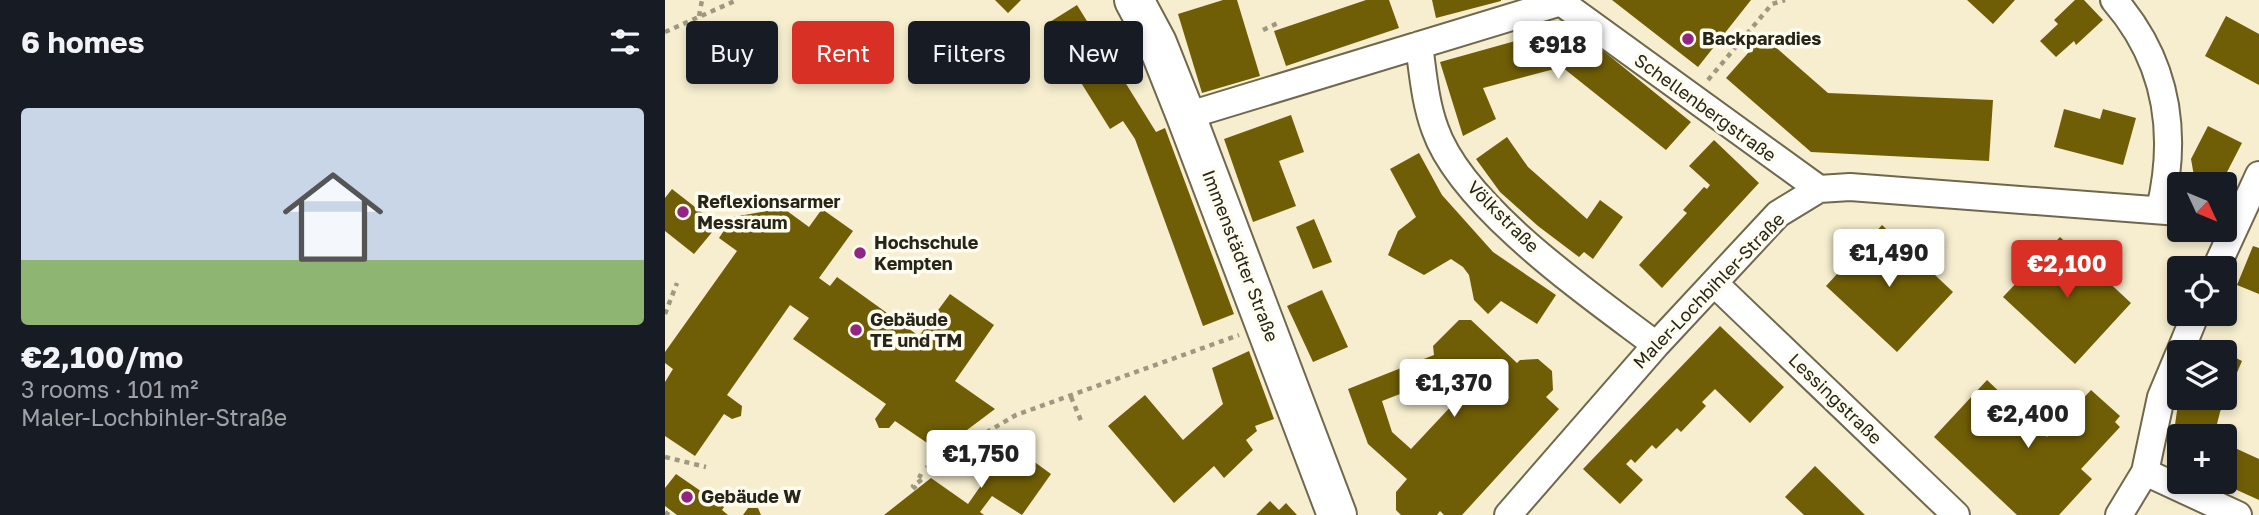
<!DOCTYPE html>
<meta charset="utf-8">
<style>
:root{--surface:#171b24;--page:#20242c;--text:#f1f3f6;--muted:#9ea1a6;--line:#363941;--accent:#d93025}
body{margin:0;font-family:"Golos Text",sans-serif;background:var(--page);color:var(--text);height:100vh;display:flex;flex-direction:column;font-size:26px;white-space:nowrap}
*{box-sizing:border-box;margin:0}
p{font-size:23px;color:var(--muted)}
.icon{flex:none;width:38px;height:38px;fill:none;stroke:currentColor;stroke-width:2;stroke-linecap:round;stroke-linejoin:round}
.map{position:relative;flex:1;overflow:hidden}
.panel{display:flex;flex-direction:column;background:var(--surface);width:665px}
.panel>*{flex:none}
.top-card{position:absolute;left:21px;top:21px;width:665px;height:63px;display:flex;gap:14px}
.needle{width:46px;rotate:134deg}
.controls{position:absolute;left:1502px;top:172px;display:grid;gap:14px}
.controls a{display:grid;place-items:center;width:70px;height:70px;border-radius:7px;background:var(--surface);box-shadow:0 4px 10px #0003;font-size:35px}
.price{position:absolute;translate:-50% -60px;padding:0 16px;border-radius:7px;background:#fff;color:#222;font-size:23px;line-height:46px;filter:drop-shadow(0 2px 4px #0008)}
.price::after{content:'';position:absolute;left:50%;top:42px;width:21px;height:16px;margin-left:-10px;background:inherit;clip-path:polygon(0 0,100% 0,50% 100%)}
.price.current{background:var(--accent);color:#fff}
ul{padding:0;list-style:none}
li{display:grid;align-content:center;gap:14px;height:371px;padding:0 21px}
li+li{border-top:2px solid var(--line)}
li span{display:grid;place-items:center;height:217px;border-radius:7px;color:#555}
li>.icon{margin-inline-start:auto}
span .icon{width:126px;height:126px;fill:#fffc;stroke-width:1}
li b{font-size:30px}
h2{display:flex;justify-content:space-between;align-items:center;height:84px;padding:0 21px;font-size:30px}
.chip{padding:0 24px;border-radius:7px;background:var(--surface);box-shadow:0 4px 10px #0003;font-size:24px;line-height:63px}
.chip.current{background:var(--accent);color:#fff}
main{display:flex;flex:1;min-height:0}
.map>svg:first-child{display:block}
</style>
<main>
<section class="panel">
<h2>6 homes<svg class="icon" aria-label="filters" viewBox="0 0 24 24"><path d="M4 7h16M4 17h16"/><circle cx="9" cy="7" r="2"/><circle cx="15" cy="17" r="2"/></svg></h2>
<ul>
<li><span style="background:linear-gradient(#c9d6e8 70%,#8fb573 0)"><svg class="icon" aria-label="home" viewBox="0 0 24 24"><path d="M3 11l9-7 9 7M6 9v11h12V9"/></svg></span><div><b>€2,100/mo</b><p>3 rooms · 101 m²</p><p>Maler-Lochbihler-Straße</p></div></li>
</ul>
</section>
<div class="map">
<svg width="1594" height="515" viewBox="0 0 1594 515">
<rect width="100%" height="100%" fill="#f6eecf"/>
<!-- building -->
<path fill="#705e06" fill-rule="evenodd" d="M330,0H356L343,13Z
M558,0H572L595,76L537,93L513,14Z
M701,0H724L734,28L621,66L609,31Z
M767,0H836V1L771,18Z
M947,0H1086L1033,67Z
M1302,0H1350L1328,24Z
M1410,0H1419L1438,20L1411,45L1409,41L1391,57L1375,41L1393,24L1389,20Z
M412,5L491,132L500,128L569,314L538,326L470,139L458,121L445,129L380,25Z
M1561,16L1594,34V85L1540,56Z
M900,27L910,28L1026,122L1001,150L897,67L818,88L831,119L798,136L775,62Z
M1098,36L1163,93L1328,100L1324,161L1146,152L1061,78Z
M1399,109L1435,119L1438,109L1471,118L1458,165L1389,147Z
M626,115L639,152L614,161L631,206L588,222L559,139Z
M1543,126L1577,143L1560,176L1552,182L1540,184L1529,176L1526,159Z
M842,137L863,167L922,219L935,200L958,217L928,259L919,252L914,257L873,226L835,192L811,159Z
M1049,140L1094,183L997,288L974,265L1022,213L1018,210L1039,187L1042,189L1045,185L1024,166Z
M754,153L777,195L828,252L891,295L872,324L836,301L823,314L809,300L804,275L798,267L786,259L759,275L723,255L733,231L751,217L725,169Z
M7,189L53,225L29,254L0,231V198Z
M118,208L144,227L157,209L188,231L154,278L165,286L172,277L254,336L285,294L329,325L290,381L330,409L274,451L230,421L224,428H214L210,419L221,404L128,339L144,318L125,305L62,395L77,406L76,416L67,419L59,414L30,456L0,436V382L8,369L0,363V352L72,251L54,238L68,217Z
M649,219L667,262L648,269L631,227Z
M1217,225L1288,292L1232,352L1161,286Z
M1395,237L1466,303L1410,364L1338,297Z
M1588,246L1594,248V294L1572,285Z
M657,290L683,347L648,362L622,306Z
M794,320H806L852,363L855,360L873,359L887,371L888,390L881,397L894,409L797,515H779L775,511L772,515H736L731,510V492L742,479L703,444L683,389L769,355L768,346ZM789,373L804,387L746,449L727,432L717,401Z
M1055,326L1119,387L1085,423L1050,389L1037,402L1041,406L1016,432L1012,428L991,449L987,445L970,463L966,459L961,464L978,480L955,504L918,469Z
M1540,343L1558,352H1536Z
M584,351L609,419L590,426L592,431L581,440L588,450L559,478L549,466L509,503L443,426L480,395L518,440L558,404L547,368Z
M1559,352L1577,361L1555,412L1549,436H1514V463L1505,459L1513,404L1516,397H1559Z
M1322,380L1382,437L1426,390L1455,416L1450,422L1455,427L1416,469L1427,479L1394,515H1352L1269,437Z
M1559,443L1594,459V500L1552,481H1559Z
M345,444L386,474L357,515L327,496L315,512L319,515H219L266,478L303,504Z
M1150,466L1200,515H1139L1120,497Z
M11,474L59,507L57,510L63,515H12L0,506V488Z
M605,501L614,510L621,503L632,515H591Z
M83,508H93L96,515H78Z"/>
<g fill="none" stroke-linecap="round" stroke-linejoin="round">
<defs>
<path id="street" d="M893,0L1154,189
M1449,0C1502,61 1513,133 1495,209
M754,45C758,73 760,102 770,129C797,207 925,295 991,345
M521,116L896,2
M1551,268L1594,175
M1049,283L1291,515
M1515,352L1531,313
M1480,472L1573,515
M843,515L991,345L1113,214L1154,189L1185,187L1514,212
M1454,515L1480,472L1496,397L1514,354"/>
<path id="secondary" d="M469,0L492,43L521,116L672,515"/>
</defs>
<!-- street casing -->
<use href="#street" stroke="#6f684d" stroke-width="30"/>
<!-- secondary casing -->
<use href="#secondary" stroke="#6f684d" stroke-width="42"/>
<!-- path -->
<path stroke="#9e9881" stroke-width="4.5" stroke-dasharray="5 5" stroke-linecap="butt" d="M34,16L37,0
M598,30L615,22
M0,32L72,0
M1043,80L1107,4L1120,0
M0,314L12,283
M406,397L417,423
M0,457L41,467
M261,468L351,415L574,335
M251,489L248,486L259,478L253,475
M0,512L4,515"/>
<!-- street -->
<use href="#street" stroke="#fff" stroke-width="26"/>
<!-- secondary -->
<use href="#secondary" stroke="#fff" stroke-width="38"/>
</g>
<!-- markers -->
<g fill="#942484" stroke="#fefbef" stroke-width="2.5">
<circle cx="1023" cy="39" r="7"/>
<circle cx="18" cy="212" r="7"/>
<circle cx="195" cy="253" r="7"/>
<circle cx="191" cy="330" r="7"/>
<circle cx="22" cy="497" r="7"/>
</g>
<g text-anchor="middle" stroke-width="7" stroke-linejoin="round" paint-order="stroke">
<!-- poi labels -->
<g font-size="18" font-weight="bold" fill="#272418" stroke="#fefbef" text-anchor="start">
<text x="1037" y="45">Backparadies</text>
<text x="32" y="208">Reflexionsarmer<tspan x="32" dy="21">Messraum</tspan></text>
<text x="209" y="249">Hochschule<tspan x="209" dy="21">Kempten</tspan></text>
<text x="205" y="326">Gebäude<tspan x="205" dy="21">TE und TM</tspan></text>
<text x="36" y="503">Gebäude W</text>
</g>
<!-- street labels -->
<g font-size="18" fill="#272418" stroke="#fefbef">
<text transform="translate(1040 108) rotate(36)" y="6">Schellenbergstraße</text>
<text transform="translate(838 217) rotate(45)" y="6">Völkstraße</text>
<text transform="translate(575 256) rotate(69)" y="6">Immenstädter Straße</text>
<text transform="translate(1044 291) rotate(-46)" y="6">Maler-Lochbihler-Straße</text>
<text transform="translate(1170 399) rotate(44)" y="6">Lessingstraße</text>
</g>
</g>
</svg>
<div class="controls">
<a><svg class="needle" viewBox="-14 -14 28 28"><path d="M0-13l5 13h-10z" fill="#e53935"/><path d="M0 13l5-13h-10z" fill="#9ea1a6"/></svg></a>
<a><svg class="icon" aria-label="locate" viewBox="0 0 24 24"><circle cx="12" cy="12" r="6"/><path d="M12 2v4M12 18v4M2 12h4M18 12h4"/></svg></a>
<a><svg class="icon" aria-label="layers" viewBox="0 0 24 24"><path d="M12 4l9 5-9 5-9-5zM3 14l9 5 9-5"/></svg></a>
<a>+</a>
</div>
<b class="price" style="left:893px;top:81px">€918</b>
<b class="price" style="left:1224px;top:289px">€1,490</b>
<b class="price current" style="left:1402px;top:300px">€2,100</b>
<b class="price" style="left:789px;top:419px">€1,370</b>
<b class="price" style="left:1363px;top:450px">€2,400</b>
<b class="price" style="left:316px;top:490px">€1,750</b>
<div class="top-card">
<a class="chip">Buy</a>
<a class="chip current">Rent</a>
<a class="chip">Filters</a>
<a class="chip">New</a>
</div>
</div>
</main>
